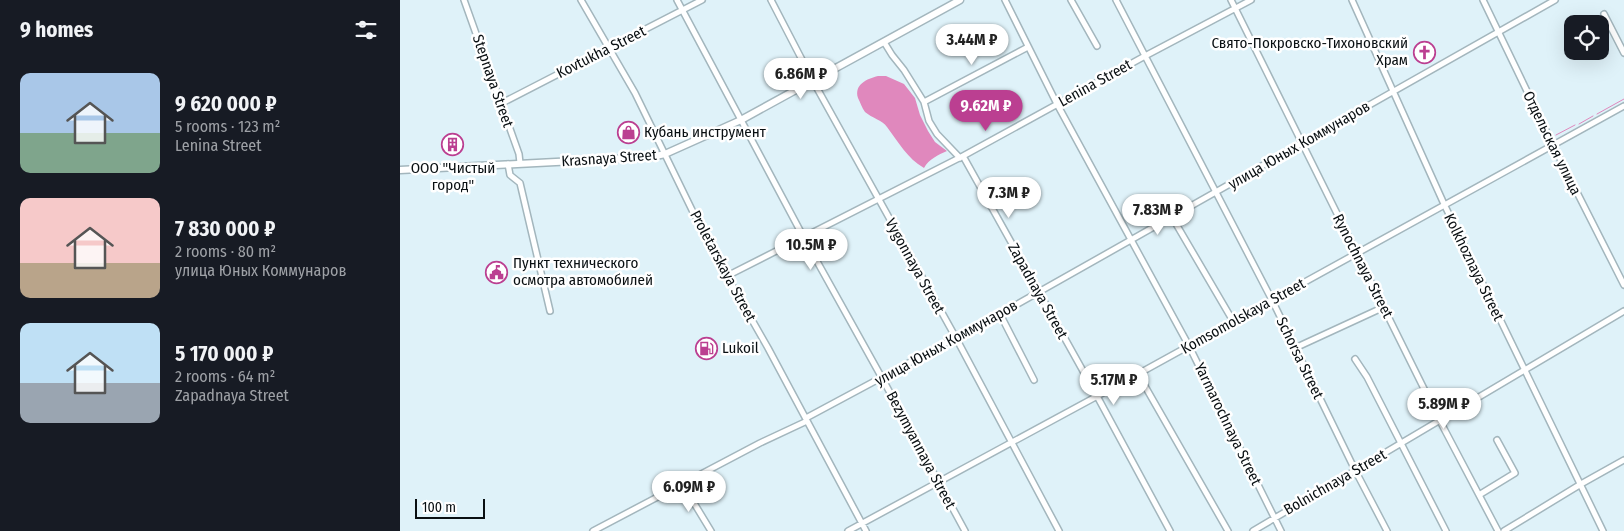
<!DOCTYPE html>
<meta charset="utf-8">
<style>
:root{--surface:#171b24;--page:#242831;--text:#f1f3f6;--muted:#9ea1a6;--accent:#bb3f91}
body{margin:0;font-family:"Fira Sans Condensed",sans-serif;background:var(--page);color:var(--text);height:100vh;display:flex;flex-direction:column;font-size:19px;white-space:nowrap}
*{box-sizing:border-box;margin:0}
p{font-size:16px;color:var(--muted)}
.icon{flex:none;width:28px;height:28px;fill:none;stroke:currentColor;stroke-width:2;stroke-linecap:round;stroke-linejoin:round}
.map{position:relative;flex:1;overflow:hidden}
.sheet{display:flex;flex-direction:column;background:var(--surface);width:400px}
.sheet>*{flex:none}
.buttons{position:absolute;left:1164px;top:15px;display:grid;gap:10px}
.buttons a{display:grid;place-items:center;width:45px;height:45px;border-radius:10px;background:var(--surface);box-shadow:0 5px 20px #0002;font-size:25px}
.scale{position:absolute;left:15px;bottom:12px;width:70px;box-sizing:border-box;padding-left:5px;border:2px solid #090f12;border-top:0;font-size:14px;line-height:18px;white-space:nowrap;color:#090f12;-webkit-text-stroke:4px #fff;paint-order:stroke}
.price{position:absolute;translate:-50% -42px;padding:0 11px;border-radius:18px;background:#fff;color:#222;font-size:16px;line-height:32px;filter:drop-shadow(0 1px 2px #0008)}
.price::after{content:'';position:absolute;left:50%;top:30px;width:15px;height:11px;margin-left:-8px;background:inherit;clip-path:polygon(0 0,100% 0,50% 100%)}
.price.on{background:var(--accent);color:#fff}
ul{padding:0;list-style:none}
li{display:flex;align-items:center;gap:15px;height:125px;padding:0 20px}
li span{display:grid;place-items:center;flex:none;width:140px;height:100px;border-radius:10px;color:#555}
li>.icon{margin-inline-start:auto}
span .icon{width:60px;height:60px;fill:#fffc;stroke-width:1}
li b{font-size:21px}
h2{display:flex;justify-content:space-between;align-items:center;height:60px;padding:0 20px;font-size:21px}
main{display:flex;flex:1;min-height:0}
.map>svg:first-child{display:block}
</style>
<main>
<section class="sheet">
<h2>9 homes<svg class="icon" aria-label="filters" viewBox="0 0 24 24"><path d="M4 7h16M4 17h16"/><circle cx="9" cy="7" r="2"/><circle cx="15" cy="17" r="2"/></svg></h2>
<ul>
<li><span style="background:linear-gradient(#a9c7e8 60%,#7fa58c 0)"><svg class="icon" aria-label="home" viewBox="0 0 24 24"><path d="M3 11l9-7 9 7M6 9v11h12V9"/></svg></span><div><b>9 620 000 ₽</b><p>5 rooms · 123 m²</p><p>Lenina Street</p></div></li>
<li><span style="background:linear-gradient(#f6c9c9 65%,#b9a48a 0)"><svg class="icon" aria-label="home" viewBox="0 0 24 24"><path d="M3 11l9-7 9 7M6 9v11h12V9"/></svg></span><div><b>7 830 000 ₽</b><p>2 rooms · 80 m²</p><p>улица Юных Коммунаров</p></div></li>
<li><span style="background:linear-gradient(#bfe0f5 60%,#9aa5b1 0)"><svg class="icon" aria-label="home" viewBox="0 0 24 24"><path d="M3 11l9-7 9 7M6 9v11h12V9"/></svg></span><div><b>5 170 000 ₽</b><p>2 rooms · 64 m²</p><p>Zapadnaya Street</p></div></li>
</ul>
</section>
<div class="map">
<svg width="1224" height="531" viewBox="0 0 1224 531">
<rect width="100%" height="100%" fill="#dff2f9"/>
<!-- water -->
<path fill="#e088bd" d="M478,76H486L504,84L515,98L520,115L528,131L535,142L547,151C538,155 529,159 524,168C507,158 499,143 487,127C482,120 472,118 465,112C462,108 460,102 458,98C454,84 467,79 478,76Z"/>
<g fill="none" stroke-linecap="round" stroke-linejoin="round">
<!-- stream -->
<path stroke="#e088bd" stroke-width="1" d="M1197,114L1224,99
M1179,124L1193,116
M1156,135L1175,125"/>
<defs>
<path id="minor" d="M64,0L119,154L120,163
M181,0L235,93L292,210L327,276L368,348L466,531
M277,0L404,238L482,378L565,531
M371,0L413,81L556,338L659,531
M605,0L657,104L789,346L881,531
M671,0L697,46
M716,0L872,300L955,470L987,531
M831,0L1040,421L1098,531
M952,0L1044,204L1203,531
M1083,0L1153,145L1224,285
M1204,14L1224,53
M484,42L492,55L504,70L524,102L529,121L537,134L560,158
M524,102L628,47
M100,104L302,0
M563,156L697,396L770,531
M108,164L110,175L120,183L150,311
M772,217L833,321
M327,276L563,156L745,56L851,0
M600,314L634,380
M895,348L984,307
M955,359L967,377L1046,531
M738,374L828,531
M406,418L600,314L1155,0
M283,485L311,531
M1079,495L1115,473L1097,440
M193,531L360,443L407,421
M448,531L738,374L1224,106
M853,531L1224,311
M1104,531L1181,484L1224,460"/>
<path id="major" d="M0,170L251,157L265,154L341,120L560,0"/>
</defs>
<!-- minor casing -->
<use href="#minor" stroke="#a3b6bd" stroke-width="8"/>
<!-- major casing -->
<use href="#major" stroke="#a3b6bd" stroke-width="9"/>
<!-- minor -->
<use href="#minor" stroke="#fff" stroke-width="5"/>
<!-- major -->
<use href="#major" stroke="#fff" stroke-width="6"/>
</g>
<!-- icons -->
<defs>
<symbol id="church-ring" viewBox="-11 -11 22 22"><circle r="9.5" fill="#fff" stroke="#bb3f91" stroke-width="1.5"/><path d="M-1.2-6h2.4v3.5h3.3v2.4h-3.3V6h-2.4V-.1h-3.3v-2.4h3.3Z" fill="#bb3f91"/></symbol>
<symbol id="shop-ring" viewBox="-11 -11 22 22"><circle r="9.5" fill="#fff" stroke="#bb3f91" stroke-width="1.5"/><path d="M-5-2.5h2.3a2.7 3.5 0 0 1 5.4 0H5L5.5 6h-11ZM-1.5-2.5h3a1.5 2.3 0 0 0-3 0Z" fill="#bb3f91"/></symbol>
<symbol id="building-ring" viewBox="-11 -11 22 22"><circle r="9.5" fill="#fff" stroke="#bb3f91" stroke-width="1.5"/><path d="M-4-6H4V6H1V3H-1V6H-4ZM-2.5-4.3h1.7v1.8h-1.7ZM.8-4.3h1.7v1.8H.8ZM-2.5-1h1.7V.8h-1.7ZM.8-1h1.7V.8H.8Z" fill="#bb3f91"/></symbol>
<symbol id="civic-ring" viewBox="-11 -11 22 22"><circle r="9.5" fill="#fff" stroke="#bb3f91" stroke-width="1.5"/><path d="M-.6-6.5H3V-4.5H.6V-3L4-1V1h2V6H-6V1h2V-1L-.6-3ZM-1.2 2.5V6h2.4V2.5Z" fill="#bb3f91"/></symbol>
<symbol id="fuel-ring" viewBox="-11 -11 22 22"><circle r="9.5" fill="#fff" stroke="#bb3f91" stroke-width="1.5"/><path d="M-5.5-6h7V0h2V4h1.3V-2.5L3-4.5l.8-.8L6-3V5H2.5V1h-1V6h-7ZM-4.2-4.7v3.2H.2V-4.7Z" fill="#bb3f91"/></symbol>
</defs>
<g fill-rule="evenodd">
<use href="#church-ring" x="1012" y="40" width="25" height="25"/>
<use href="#shop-ring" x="216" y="120" width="25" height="25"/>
<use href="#building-ring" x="40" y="132" width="25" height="25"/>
<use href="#civic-ring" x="84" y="260" width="25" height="25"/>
<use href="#fuel-ring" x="294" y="336" width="25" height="25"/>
</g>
<g text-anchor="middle" stroke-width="5" stroke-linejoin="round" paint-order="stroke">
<!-- poi labels -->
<g font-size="15" fill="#090f12" stroke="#fff" text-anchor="start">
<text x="1008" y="48" text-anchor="end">Свято-Покровско-Тихоновский<tspan x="1008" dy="17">Храм</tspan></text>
<text x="244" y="137">Кубань инструмент</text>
<text x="53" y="173" text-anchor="middle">ООО "Чистый<tspan x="53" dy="17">город"</tspan></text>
<text x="113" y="268">Пункт технического<tspan x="113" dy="17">осмотра автомобилей</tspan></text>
<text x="322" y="353">Lukoil</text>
</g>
<!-- street labels -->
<g font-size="15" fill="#090f12" stroke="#fff">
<text transform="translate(201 52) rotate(-27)" y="5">Kovtukha Street</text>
<text transform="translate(93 81) rotate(71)" y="5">Stepnaya Street</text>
<text transform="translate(695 83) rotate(-29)" y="5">Lenina Street</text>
<text transform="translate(1152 143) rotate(64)" y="5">Отдельская улица</text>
<text transform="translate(899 145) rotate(-30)" y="5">улица Юных Коммунаров</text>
<text transform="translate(209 158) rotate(-4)" y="5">Krasnaya Street</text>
<text transform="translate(323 266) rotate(62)" y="5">Proletarskaya Street</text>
<text transform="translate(515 266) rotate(61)" y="5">Vygonnaya Street</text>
<text transform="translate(963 266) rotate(63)" y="5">Rynochnaya Street</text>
<text transform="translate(1074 267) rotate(64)" y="5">Kolkhoznaya Street</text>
<text transform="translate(638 291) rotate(61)" y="5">Zapadnaya Street</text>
<text transform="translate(843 316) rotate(-29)" y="5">Komsomolskaya Street</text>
<text transform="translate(546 343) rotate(-29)" y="5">улица Юных Коммунаров</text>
<text transform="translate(900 358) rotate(64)" y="5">Schorsa Street</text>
<text transform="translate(828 424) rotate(64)" y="5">Yarmarochnaya Street</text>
<text transform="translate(521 450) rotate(62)" y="5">Bezymyannaya Street</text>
<text transform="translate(935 482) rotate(-30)" y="5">Bolnichnaya Street</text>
</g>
</g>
</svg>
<div class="buttons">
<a><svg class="icon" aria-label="locate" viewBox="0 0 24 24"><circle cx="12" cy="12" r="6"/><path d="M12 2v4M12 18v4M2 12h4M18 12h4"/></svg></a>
</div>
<div class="scale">100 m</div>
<b class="price" style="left:572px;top:66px">3.44M ₽</b>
<b class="price" style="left:401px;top:100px">6.86M ₽</b>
<b class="price on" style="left:586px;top:132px">9.62M ₽</b>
<b class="price" style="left:609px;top:219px">7.3M ₽</b>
<b class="price" style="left:758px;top:236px">7.83M ₽</b>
<b class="price" style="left:411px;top:271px">10.5M ₽</b>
<b class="price" style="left:714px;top:406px">5.17M ₽</b>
<b class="price" style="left:1044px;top:430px">5.89M ₽</b>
<b class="price" style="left:289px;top:513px">6.09M ₽</b>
</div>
</main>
